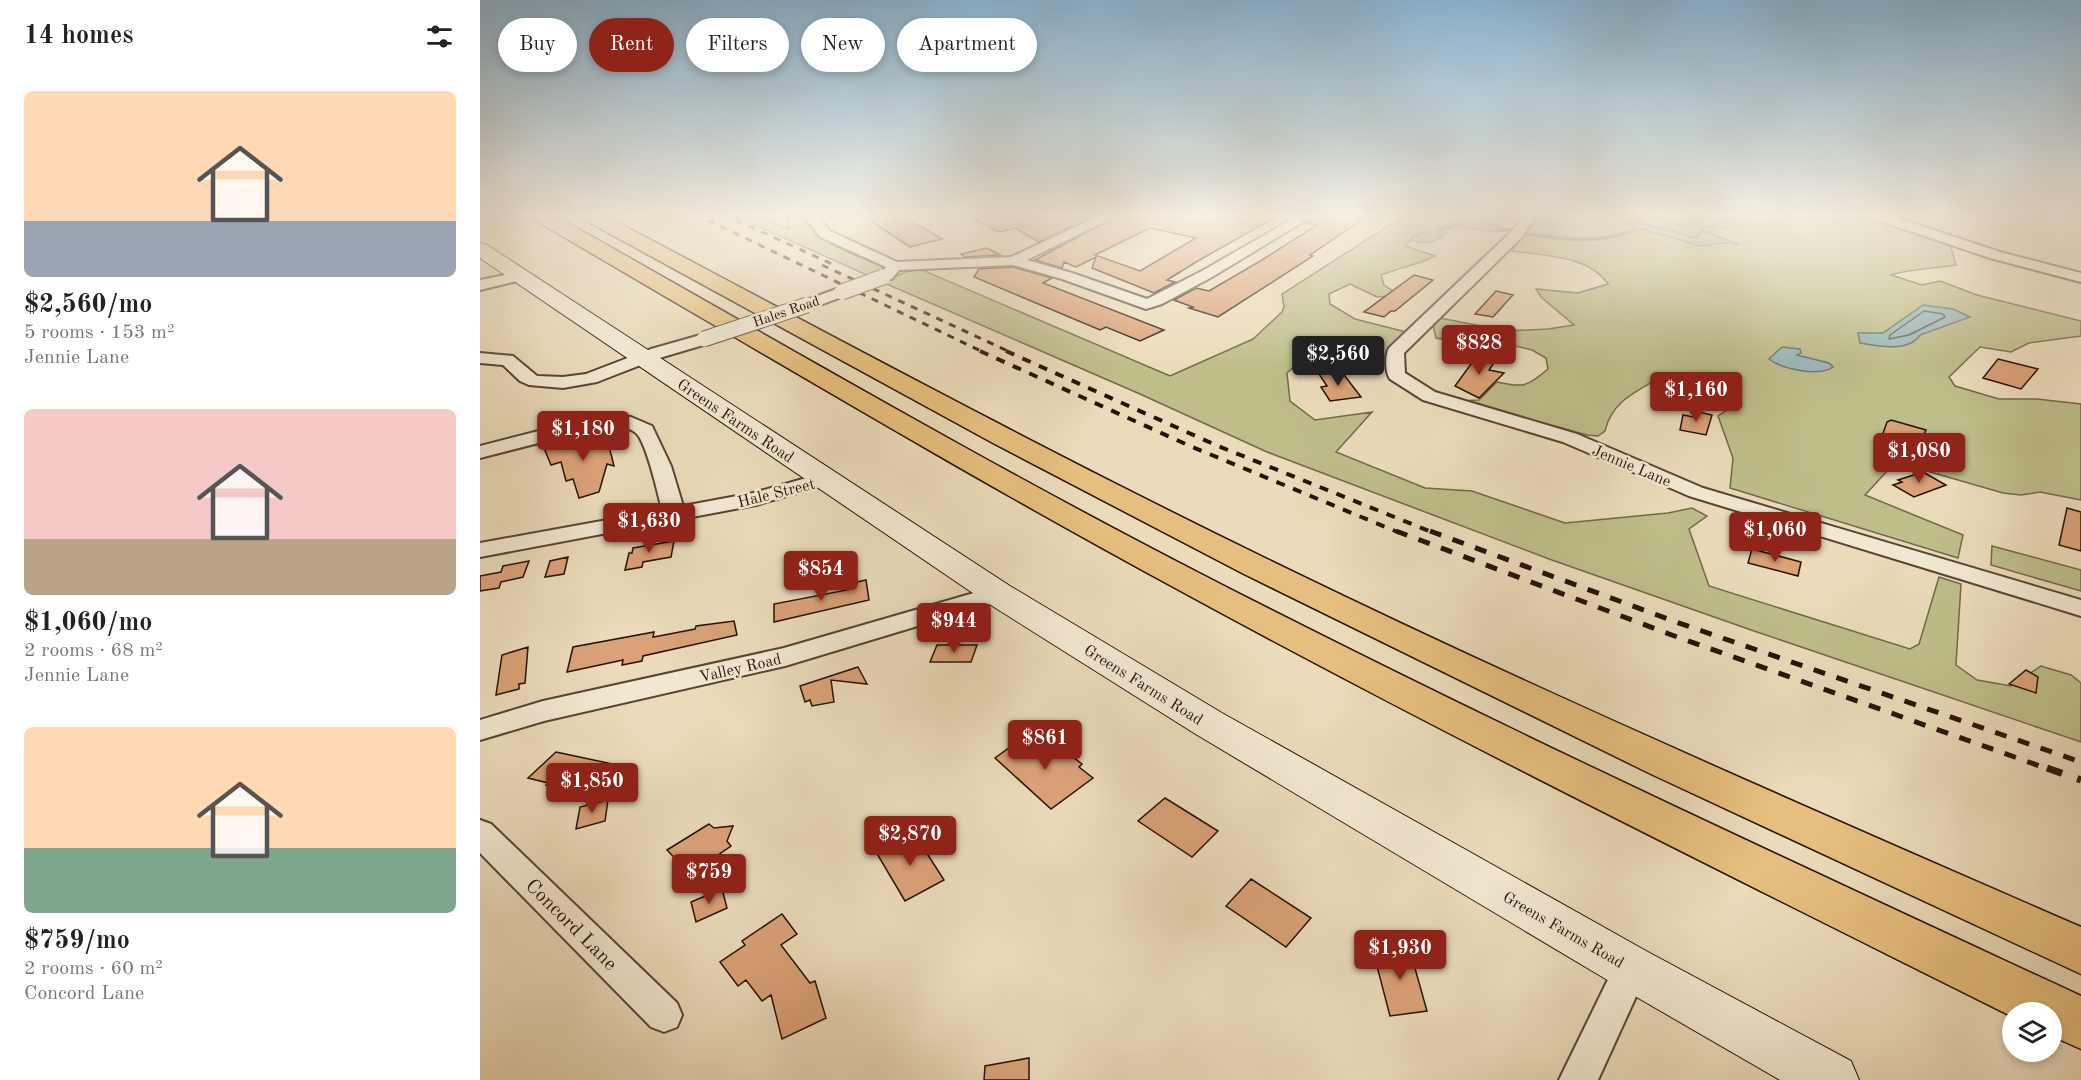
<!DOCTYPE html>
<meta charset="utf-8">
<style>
:root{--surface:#fff;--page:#f2f2f2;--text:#222;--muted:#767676;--accent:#8f2418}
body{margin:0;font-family:"Old Standard TT",serif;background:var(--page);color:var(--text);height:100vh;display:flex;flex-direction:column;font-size:22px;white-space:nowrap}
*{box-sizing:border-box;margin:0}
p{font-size:20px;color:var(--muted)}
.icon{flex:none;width:33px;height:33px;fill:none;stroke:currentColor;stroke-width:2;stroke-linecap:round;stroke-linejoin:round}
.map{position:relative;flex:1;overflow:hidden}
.side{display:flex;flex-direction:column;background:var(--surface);width:480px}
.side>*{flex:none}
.hud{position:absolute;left:18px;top:18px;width:570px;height:54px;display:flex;gap:12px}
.buttons{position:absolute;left:1522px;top:1002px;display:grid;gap:12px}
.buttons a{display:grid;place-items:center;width:60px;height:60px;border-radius:50%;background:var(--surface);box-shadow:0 3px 9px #0003;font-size:30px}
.price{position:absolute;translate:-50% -51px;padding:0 14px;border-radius:6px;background:var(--accent);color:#fff;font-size:20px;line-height:39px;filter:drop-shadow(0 2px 3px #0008)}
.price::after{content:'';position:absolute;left:50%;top:36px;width:18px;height:14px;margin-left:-9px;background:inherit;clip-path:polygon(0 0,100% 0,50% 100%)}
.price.active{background:#222;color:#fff}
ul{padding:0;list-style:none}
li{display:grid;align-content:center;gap:12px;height:318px;padding:0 24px}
li span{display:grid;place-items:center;height:186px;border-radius:9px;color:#555}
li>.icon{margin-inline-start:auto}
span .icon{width:108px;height:108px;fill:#fffc;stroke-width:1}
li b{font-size:26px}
h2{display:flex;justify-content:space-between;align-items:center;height:72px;padding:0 24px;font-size:26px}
.pill{padding:0 21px;border-radius:27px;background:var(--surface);box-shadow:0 3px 9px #0003;font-size:21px;line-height:54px}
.pill.active{background:var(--accent);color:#fff}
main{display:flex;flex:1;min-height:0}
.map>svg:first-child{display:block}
</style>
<main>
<section class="side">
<h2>14 homes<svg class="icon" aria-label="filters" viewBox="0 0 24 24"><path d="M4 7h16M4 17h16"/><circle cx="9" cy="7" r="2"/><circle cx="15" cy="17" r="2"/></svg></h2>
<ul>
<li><span style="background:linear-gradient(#ffd9b3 70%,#9aa5b1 0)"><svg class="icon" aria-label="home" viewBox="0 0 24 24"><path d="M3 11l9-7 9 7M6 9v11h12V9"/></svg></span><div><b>$2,560/mo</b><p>5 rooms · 153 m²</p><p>Jennie Lane</p></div></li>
<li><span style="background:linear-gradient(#f6c9c9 70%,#b9a48a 0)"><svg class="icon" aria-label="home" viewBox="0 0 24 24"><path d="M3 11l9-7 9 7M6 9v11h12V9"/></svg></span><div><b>$1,060/mo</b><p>2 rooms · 68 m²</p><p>Jennie Lane</p></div></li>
<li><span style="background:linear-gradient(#ffd9b3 65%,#7fa58c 0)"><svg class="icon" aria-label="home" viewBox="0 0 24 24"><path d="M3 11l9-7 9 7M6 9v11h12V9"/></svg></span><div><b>$759/mo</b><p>2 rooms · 60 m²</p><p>Concord Lane</p></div></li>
</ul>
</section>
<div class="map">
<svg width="1601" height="1080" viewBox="0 0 1601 1080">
<rect width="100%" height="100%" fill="#ebdbba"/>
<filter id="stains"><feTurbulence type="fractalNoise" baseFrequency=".00333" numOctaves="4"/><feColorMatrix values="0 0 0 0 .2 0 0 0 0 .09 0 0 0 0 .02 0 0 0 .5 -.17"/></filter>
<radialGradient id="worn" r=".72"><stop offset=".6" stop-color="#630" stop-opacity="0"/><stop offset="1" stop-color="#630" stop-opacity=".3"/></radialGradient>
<!-- green -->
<path fill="#bebe8b" stroke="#72684a" stroke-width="1.5" d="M251,214H271L309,229L306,214H319C341,244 367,252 401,266L404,270L391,277Z
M927,214H956L978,225L934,236L925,246L955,256C937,265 919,268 901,275L904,285L919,295L897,297L870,284L849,294L850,304L875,319L926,332L904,357L819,362L807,373L810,401L835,420L892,412L856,452L945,488L992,491L1085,523L1188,513L1212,508L1227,516L1209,529L1229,586L1430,649L1439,644L1459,577L1481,584L1476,665L1497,680L1531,686L1561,666L1591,675L1601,683V742L1274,631L1069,559L787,452L660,394L402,282L426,272L440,269L690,376L773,339L802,312L804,307L802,294Z
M1060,214H1378L1410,223L1470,244L1476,265C1454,269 1433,268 1411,275L1442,285L1460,281L1497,295L1601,321V336L1549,343L1531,352L1500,347L1469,377L1475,386L1519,399H1557L1601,404V500L1560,492L1541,495L1523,493L1440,469H1409L1385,495L1483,535L1478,558L1250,488L1253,458L1238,416L1257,403L1181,377C1156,392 1132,401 1125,431L1118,436L1107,435L978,401L999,400L1017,382C1043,388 1047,387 1068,369L1066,358L1052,350L1010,340L988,343L956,338L953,325L960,318L1027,331L1068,329L1094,325L1061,297L1056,289L1098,293L1128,284C1108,255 1064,256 1032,251Z
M1512,546L1601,570V591L1511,565Z"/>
<!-- water -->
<path fill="#9cb8ba" stroke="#6d7673" stroke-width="1.5" d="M1155,214H1245L1270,221L1269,224L1232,229V232L1223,231L1258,244L1238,243L1221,246L1165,230L1154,229V225L1147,220V217Z
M1003,215L1022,217L1016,221L1021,231C1009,233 983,228 974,222Z
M954,229L965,231L967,233C956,243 944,246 931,240L934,236Z
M1443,305L1473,309L1490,317L1440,335C1428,353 1397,346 1380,343L1378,333H1403Z
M1302,347L1320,349L1321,353L1317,355L1349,363L1353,367C1339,377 1302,369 1289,359Z"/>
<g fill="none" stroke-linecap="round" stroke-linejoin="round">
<!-- shore -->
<path stroke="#616561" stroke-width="1.5" d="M1155,214L1161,223L1217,238L1224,227L1246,222V214
M1163,214L1211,228L1221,220L1238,214
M1444,311L1463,314L1465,317L1429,335L1409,339L1410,335Z"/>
<!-- stream -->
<path stroke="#6d7673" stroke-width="4" d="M1020,229L1031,231
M959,230L978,225
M1049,234C1085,240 1123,244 1157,229"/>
</g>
<!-- building -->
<path fill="#dba278" stroke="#261208" stroke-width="1.5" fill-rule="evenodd" d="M403,214H419L462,239L430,247L383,216Z
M483,214H618L559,242L535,228L519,232Z
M641,214H801L716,262L687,280L695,282L674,293L612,268L616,257L596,267L584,262L582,268L555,260ZM670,228L716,238L660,271L615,255Z
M838,214H891L830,255L833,256L738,317L709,308L713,307L694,300L716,288L729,291L782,260L837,225L825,223Z
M507,248L520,255L485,257L481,254Z
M533,267L572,278L563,283L684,330L660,341L626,327L620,330L494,277L499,269Z
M934,275L953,280L915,311H911L904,317L884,312Z
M1016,291L1033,295L1013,317L995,314Z
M999,353L1018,357L1009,370L1024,373L999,398L975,386Z
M1518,359L1558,369L1541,389L1503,378Z
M861,371L881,397L850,401L841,387L847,386L839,374Z
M1215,411L1232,415L1226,435L1200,430L1203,415L1213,417Z
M1411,420L1446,430L1438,446L1402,436L1407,422Z
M119,435L127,438L134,466L127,464L119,492L99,498L93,479L86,481L81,462L71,465L64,448Z
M1443,472L1466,485L1434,497L1413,485L1422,482L1418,480Z
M1587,508L1601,512V551L1579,545Z
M194,541L191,557L163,562L162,567L145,570L149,553H152L153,548Z
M1272,549L1321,562L1318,576L1268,563Z
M88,557L84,574L65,577L70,561Z
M49,561L43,577L21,582L19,588L0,591V576L21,572L23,566Z
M386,580L389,600L294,622V604L372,589V583Z
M254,621L257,635L163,656L162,661L142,665L143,660L87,672L93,647L174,632L173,637L179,636L215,629L216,626Z
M457,645H497L491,662H450Z
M48,647L45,683L39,684V689L16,695L22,655Z
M378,667L387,684L351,680L354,702L332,706L330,700L325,702L320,686Z
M1546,670L1558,677L1556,693L1529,684Z
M541,739L559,754L575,743L602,764L599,767L613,778L571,809L515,758Z
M76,752L137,765L105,799L72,792L77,788L66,785L68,783L48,778Z
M685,798L738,831L712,857L658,821Z
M128,800L125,821L96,829L100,807Z
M229,824L234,828L253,826L247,841L251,846L210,874L187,850Z
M434,833L464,880L425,901L396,852Z
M771,879L831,918L806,947L746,906Z
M242,889L247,908L216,922L211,902Z
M302,914L317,934L301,945L330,983L335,981L346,1018L302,1039L291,995L282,1001L266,980L258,986L240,962L265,945L262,941Z
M929,947L947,1011L910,1016L893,951Z
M549,1058V1080H504L505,1066Z"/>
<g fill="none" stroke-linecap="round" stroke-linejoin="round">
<defs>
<path id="minor" d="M323,214H336L350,231L417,262L531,257L623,214H639L547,260L592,273L667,299L722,271L821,214H836L732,277L682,304L666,309L582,279L533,265L419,270L412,279H402L400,276L406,267L340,237Z
M1045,214H1057L1042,237L924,353L925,373L955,392L1097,434L1223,488L1601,600V616L1209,496L1083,442L943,400L910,379C905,372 905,355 909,348L1032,231Z
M1387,214H1405L1520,252L1601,273V282L1510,258L1388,217Z
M40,272L45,273L47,276L45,279L0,290V280Z
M362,287L367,289L370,292L367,295L327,310L319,305L321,302Z
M224,334L230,335L232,339L230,343L176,359L117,382L83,388L49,385L40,381L23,365L0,363V353L33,356L57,376L83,377L106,374L171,349Z
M125,414L151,417L172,426L191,466L203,506L273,493L344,473L351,475L354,479L351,483L276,505L0,557V543L182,510C178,494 167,445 157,434C150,426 134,427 125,426L0,458V446Z
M518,586L527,589L530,594L527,599L305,666L64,721L0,740V720L63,701L304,648Z
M0,820L11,824L197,1003L202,1015L197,1027L184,1032L171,1027L0,853Z
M1151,952L1163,957L1169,968L1118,1080H1079L1139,957Z"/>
<path id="secondary" d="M0,243L7,245L530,586L742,713L1168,952L1371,1061L1379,1080H1300L1134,984L714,733L506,602L0,258Z"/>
<path id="motorway" d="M49,214H72C287,335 501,461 721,574C1010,723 1306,859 1601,996V1049L1572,1036V1012H1533V1017C1253,877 972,739 697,589C479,471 266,343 51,218Z
M99,214H122C341,330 559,448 781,556C1051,688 1326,807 1601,927V974L1171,774L762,573L513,443L101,218Z"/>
</defs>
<!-- minor casing -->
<use href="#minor" stroke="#574434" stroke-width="4"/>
<!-- secondary casing -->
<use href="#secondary" stroke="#261208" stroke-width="2"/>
<!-- motorway casing -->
<use href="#motorway" stroke="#261208" stroke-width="3"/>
<!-- minor -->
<use href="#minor" fill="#f2e8d2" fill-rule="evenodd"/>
<!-- secondary -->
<use href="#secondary" fill="#f2e8d2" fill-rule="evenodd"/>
<!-- motorway -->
<use href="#motorway" fill="#e6be7d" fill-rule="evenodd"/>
<!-- rail-far3 -->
<path stroke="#261208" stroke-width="3" stroke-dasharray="7 7" stroke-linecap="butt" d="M215,214L503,352
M243,214L352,264
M342,265L530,352"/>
<!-- rail-far2 -->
<path stroke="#261208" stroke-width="4" stroke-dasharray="9 9" stroke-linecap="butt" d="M500,351L710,446L920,533
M526,351L738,446L954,533"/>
<!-- rail-far1 -->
<path stroke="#261208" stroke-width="5" stroke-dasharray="12 12" stroke-linecap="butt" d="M916,531L1189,634L1571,770
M950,531L1196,622L1601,762"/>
<!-- rail -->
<path stroke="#261208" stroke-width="7" stroke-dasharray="16 16" stroke-linecap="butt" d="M1567,768L1601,780"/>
<defs>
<path id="minor-bridge" d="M362,292L403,277
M224,339L327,305"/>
</defs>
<!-- minor-bridge casing -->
<use href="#minor-bridge" stroke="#574434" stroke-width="17" stroke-linecap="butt"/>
<!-- minor-bridge -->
<use href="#minor-bridge" stroke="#f2e8d2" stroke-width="15"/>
</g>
<!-- sky -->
<linearGradient id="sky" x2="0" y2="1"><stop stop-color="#89b6d6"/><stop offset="0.59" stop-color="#f6efe0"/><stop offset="1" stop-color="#f6efe0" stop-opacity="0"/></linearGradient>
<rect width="1601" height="365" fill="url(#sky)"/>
<g text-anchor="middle" stroke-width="5" stroke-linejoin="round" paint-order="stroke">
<!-- far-street labels -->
<g font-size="14" fill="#261208" stroke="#f2e8d2">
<text transform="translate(306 311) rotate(-19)" y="5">Hales Road</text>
</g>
<!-- street labels -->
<g font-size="16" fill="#261208" stroke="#f2e8d2">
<text transform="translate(256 420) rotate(34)" y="6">Greens Farms Road</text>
<text transform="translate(1152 465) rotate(23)" y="6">Jennie Lane</text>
<text transform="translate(296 492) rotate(-14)" y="6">Hale Street</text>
<text transform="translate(260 667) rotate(-13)" y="6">Valley Road</text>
<text transform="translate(664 684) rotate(32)" y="6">Greens Farms Road</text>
<text transform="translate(1084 929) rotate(30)" y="6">Greens Farms Road</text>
</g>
<!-- near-street labels -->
<g font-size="20" fill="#261208" stroke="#f2e8d2">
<text transform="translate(92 924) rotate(45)" y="7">Concord Lane</text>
</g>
</g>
<rect width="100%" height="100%" filter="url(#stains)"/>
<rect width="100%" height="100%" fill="url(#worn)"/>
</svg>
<div class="buttons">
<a><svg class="icon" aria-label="layers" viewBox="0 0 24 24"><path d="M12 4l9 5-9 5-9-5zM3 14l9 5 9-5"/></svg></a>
</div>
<b class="price" style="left:999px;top:376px">$828</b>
<b class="price active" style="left:858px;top:387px">$2,560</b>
<b class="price" style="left:1216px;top:423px">$1,160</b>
<b class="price" style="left:103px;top:462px">$1,180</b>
<b class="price" style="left:1439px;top:484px">$1,080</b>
<b class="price" style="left:169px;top:554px">$1,630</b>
<b class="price" style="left:1295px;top:563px">$1,060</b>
<b class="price" style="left:341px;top:602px">$854</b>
<b class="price" style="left:474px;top:654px">$944</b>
<b class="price" style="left:565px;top:771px">$861</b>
<b class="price" style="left:112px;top:814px">$1,850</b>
<b class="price" style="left:430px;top:867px">$2,870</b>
<b class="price" style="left:229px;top:905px">$759</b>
<b class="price" style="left:920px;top:981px">$1,930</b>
<div class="hud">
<a class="pill">Buy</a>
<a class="pill active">Rent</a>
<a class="pill">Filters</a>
<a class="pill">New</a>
<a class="pill">Apartment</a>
</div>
</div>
</main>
